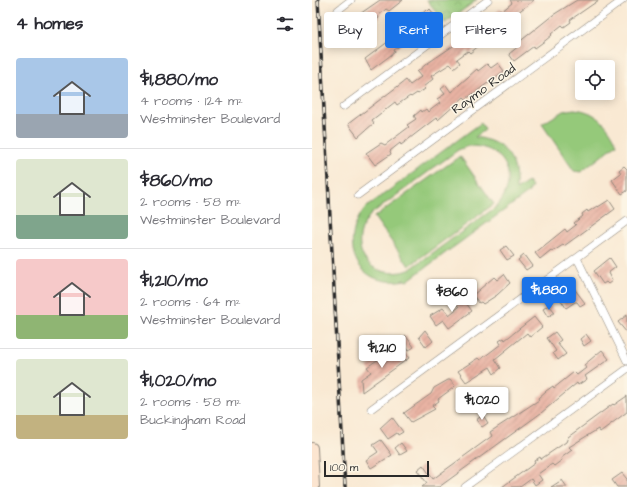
<!DOCTYPE html>
<meta charset="utf-8">
<style>
:root{--surface:#fff;--page:#f2f2f3;--text:#2b2b33;--muted:#7c7c81;--line:#e1e1e2;--accent:#1a73e8}
body{margin:0;font-family:"Architects Daughter",sans-serif;background:var(--page);color:var(--text);height:100vh;display:flex;flex-direction:column;font-size:15px;white-space:nowrap}
*{box-sizing:border-box;margin:0}
p{font-size:13px;color:var(--muted)}
.icon{flex:none;width:22px;height:22px;fill:none;stroke:currentColor;stroke-width:2;stroke-linecap:round;stroke-linejoin:round}
.map{position:relative;flex:1;overflow:hidden}
.drawer{display:flex;flex-direction:column;background:var(--surface);width:312px}
.drawer>*{flex:none}
.guide{position:absolute;left:12px;top:12px;width:243px;height:36px;display:flex;gap:8px}
.controls{position:absolute;left:263px;top:60px;display:grid;gap:8px}
.controls a{display:grid;place-items:center;width:40px;height:40px;border-radius:4px;background:var(--surface);box-shadow:0 2px 10px #0003;font-size:20px}
.scale{position:absolute;left:12px;bottom:10px;width:105px;box-sizing:border-box;padding-left:4px;border:2px solid #2b2b2b;border-top:0;font-size:11px;line-height:14px;white-space:nowrap;color:#2b2b2b;-webkit-text-stroke:3px #fcf5e5;paint-order:stroke}
.price{position:absolute;translate:-50% -34px;padding:0 9px;border-radius:4px;background:#fff;color:#222;font-size:13px;line-height:26px;filter:drop-shadow(0 1px 2px #0008)}
.price::after{content:'';position:absolute;left:50%;top:24px;width:12px;height:9px;margin-left:-6px;background:inherit;clip-path:polygon(0 0,100% 0,50% 100%)}
.price.on{background:var(--accent);color:#fff}
ul{padding:0;list-style:none}
li{display:flex;align-items:center;gap:12px;height:100px;padding:0 16px}
li+li{border-top:1px solid var(--line)}
li span{display:grid;place-items:center;flex:none;width:112px;height:80px;border-radius:4px;color:#555}
li>.icon{margin-inline-start:auto}
span .icon{width:48px;height:48px;fill:#fffc;stroke-width:1}
li b{font-size:17px}
h2{display:flex;justify-content:space-between;align-items:center;height:48px;padding:0 16px;font-size:17px}
.pill{padding:0 14px;border-radius:4px;background:var(--surface);box-shadow:0 2px 10px #0003;font-size:14px;line-height:36px}
.pill.on{background:var(--accent);color:#fff}
main{display:flex;flex:1;min-height:0}
.map>svg:first-child{display:block}
</style>
<main>
<section class="drawer">
<h2>4 homes<svg class="icon" aria-label="filters" viewBox="0 0 24 24"><path d="M4 7h16M4 17h16"/><circle cx="9" cy="7" r="2"/><circle cx="15" cy="17" r="2"/></svg></h2>
<ul>
<li><span style="background:linear-gradient(#a9c7e8 70%,#9aa5b1 0)"><svg class="icon" aria-label="home" viewBox="0 0 24 24"><path d="M3 11l9-7 9 7M6 9v11h12V9"/></svg></span><div><b>$1,880/mo</b><p>4 rooms · 124 m²</p><p>Westminster Boulevard</p></div></li>
<li><span style="background:linear-gradient(#dfe7d0 70%,#7fa58c 0)"><svg class="icon" aria-label="home" viewBox="0 0 24 24"><path d="M3 11l9-7 9 7M6 9v11h12V9"/></svg></span><div><b>$860/mo</b><p>2 rooms · 58 m²</p><p>Westminster Boulevard</p></div></li>
<li><span style="background:linear-gradient(#f6c9c9 70%,#8fb573 0)"><svg class="icon" aria-label="home" viewBox="0 0 24 24"><path d="M3 11l9-7 9 7M6 9v11h12V9"/></svg></span><div><b>$1,210/mo</b><p>2 rooms · 64 m²</p><p>Westminster Boulevard</p></div></li>
<li><span style="background:linear-gradient(#dfe7d0 70%,#c2b280 0)"><svg class="icon" aria-label="home" viewBox="0 0 24 24"><path d="M3 11l9-7 9 7M6 9v11h12V9"/></svg></span><div><b>$1,020/mo</b><p>2 rooms · 58 m²</p><p>Buckingham Road</p></div></li>
</ul>
</section>
<div class="map">
<svg width="315" height="487" viewBox="0 0 315 487">
<defs>
<pattern id="park-crowns" width="20" height="18" patternUnits="userSpaceOnUse"><rect width="20" height="18" fill="#95c97a"/><path d="M2 6a3 3 0 1 1 6 0M12 15a3 3 0 1 1 6 0" fill="none" stroke="#7aa364"/></pattern>
<pattern id="building-hatch" width="6" height="6" patternUnits="userSpaceOnUse"><rect width="6" height="6" fill="#e8b2a3"/><path d="M-1 1l2-2M0 6l6-6M5 7l2-2" fill="none" stroke="#c7998c"/></pattern>
</defs>
<rect width="100%" height="100%" fill="#fcf5e5"/>
<filter id="ink" filterUnits="userSpaceOnUse"><feTurbulence type="fractalNoise" baseFrequency=".025" numOctaves="2"/><feDisplacementMap in="SourceGraphic" scale="8" xChannelSelector="R" yChannelSelector="G"/><feConvolveMatrix kernelMatrix="1 2 1 2 8 2 1 2 1" color-interpolation-filters="sRGB"/></filter>
<filter id="wash" filterUnits="userSpaceOnUse"><feTurbulence type="fractalNoise" baseFrequency=".012" numOctaves="4" result="noise"/><feDisplacementMap in="SourceGraphic" scale="16" xChannelSelector="R" yChannelSelector="G"/><feGaussianBlur stdDeviation="0.9" result="paint"/><feColorMatrix in="noise" values="0 0 0 0 0 0 0 0 0 0 0 0 0 0 0 0 0 1.4 0 .05"/><feComposite in="paint" operator="in"/></filter>
<g filter="url(#wash)">
<rect width="100%" height="100%" fill="#f9e9d3"/>
<!-- grass -->
<path fill="#95c97a" stroke="#607a52" fill-rule="evenodd" d="M262,109C284,111 296,124 305,144L269,172L262,171L230,124L251,111Z
M169,123L173,130L163,137C194,142 206,159 204,190L216,182L220,187L216,193L95,281L93,280C46,290 25,244 53,208ZM156,146C194,145 209,179 184,207L97,270C57,283 32,246 59,214L146,150Z
M148,156L182,204L97,266L62,217Z"/>
<!-- park -->
<path fill="url(#park-crowns)" stroke="#607a52" d="M115,0H165L133,23Z"/>
<g id="blocks">
<!-- building -->
<path fill="url(#building-hatch)" d="M68,0H91L77,11L74,9L66,16L67,18L61,23L58,20L45,29L49,33L42,38L32,25Z
M198,0H222L205,13L208,16L195,26L194,24L158,53L156,51L145,59L148,63L142,68L138,64L119,76L121,79L111,87L113,89L106,94L105,93L99,97L98,96L85,105L83,102L60,120L62,123L46,137L36,124L94,80L98,85L109,77L105,72L113,65L159,34L188,9L190,11L200,3Z
M265,0H287L258,20L259,22L252,27L250,25L239,34L240,35L234,40L223,48L222,46L202,61L197,54L208,45L206,43L241,15Z
M114,9L116,11L118,9L126,20L82,50L83,52L59,70L53,59L77,41L75,38L94,27Z
M186,63L192,71L154,99L152,97L126,120L124,118L89,145L88,143L78,151L79,154L63,165L54,153L69,143L73,145L97,127L95,125L104,119L102,116L109,110L110,112L114,109L116,112L128,103L125,99L133,94L129,89L134,85L139,92L165,69L166,71L175,64L179,68Z
M312,166L315,169V191L310,194L300,180L309,173L307,170Z
M297,200L303,209L252,246L251,245L240,252L239,250L228,259L223,253L253,229L255,232L264,225L262,223L271,216L270,214L275,210L276,212L285,206L286,207Z
M194,246L202,256L195,260L188,250Z
M212,255L220,266L214,270L206,260Z
M298,258L304,267L296,273L300,281L296,284L294,282L291,284L282,271Z
M192,274L198,283L185,295L171,304L169,302L167,303L161,295L182,277L185,280Z
M261,287L273,303L268,306L265,302H263L254,308L247,297Z
M148,295L160,311L137,328L131,320L124,325L118,316L131,308L137,315L147,307L141,300Z
M237,305L243,312L236,317L231,309Z
M315,315V333L306,322Z
M222,317L230,327L218,337L215,333L183,359L189,368L182,374L178,367L154,382L146,371L166,358L168,360L189,344L187,341L192,338L193,340Z
M113,330L121,341L114,347L107,337Z
M243,332L249,340L245,343L254,354L246,360L241,353L244,351L235,338Z
M274,334L279,341L272,346L268,339Z
M94,336L102,347L96,351L88,340Z
M91,350L97,358L50,392L49,379L59,372L55,367L74,354L78,360Z
M290,350L297,359L273,376L275,379L266,385L265,383L229,413L127,487H110L115,483L105,470L111,465L121,479L180,436L178,432L227,400L226,398L234,391L241,386L242,388L262,372L265,375L274,368L272,365Z
M136,380H138L143,386L141,388L126,399L127,401L120,406L123,409L99,422L92,413L119,394L122,388Z
M315,396V412L288,432L286,429L257,447L260,450L249,458L250,460L242,466L240,464L226,474L230,480L223,485L219,479L208,487H190L223,463L222,461L228,457L229,459L254,442L256,437L301,404L302,405Z
M171,415L176,423L170,427L164,420Z
M80,417L91,432L86,435L85,433L76,439L68,428Z
M69,440L80,455L59,468L54,460L66,452L61,445Z
M89,443L95,451L88,455L83,448Z
M310,473L315,479V487H305L300,480Z
M250,480L255,487H239Z"/>
</g>
</g>
<g filter="url(#ink)">
<use href="#blocks" fill-opacity="0" stroke="#928a7f" stroke-width="1"/>
<g fill="none" stroke-linecap="round" stroke-linejoin="round">
<defs>
<path id="street" d="M26,10L39,0
M31,107L176,0
M46,195L311,0
M265,258L315,361
M59,409L315,221
M153,487L315,369"/>
<path id="secondary" d="M0,448L2,487"/>
</defs>
<!-- street casing -->
<use href="#street" stroke="#928a7f" stroke-width="8"/>
<!-- secondary casing -->
<use href="#secondary" stroke="#928a7f" stroke-width="12"/>
<!-- street -->
<use href="#street" stroke="#fff" stroke-width="7"/>
<!-- secondary -->
<use href="#secondary" stroke="#fce5d0" stroke-width="10"/>
<defs>
<path id="rail" d="M6,0L33,487"/>
</defs>
<!-- rail casing -->
<use href="#rail" stroke="#2b2b2b" stroke-width="3.5"/>
<!-- rail -->
<use href="#rail" stroke="#fcf5e5" stroke-width="2" stroke-dasharray="6" stroke-linecap="butt"/>
</g>
</g>
<g text-anchor="middle" stroke-width="3" stroke-linejoin="round" paint-order="stroke">
<!-- street labels -->
<g font-size="13" fill="#2b2b2b" stroke="#fcf5e5">
<text transform="translate(171 88) rotate(-36)" y="5">Raymo Road</text>
</g>
</g>
</svg>
<div class="controls">
<a><svg class="icon" aria-label="locate" viewBox="0 0 24 24"><circle cx="12" cy="12" r="6"/><path d="M12 2v4M12 18v4M2 12h4M18 12h4"/></svg></a>
</div>
<div class="scale">100 m</div>
<b class="price on" style="left:237px;top:311px">$1,880</b>
<b class="price" style="left:140px;top:313px">$860</b>
<b class="price" style="left:70px;top:369px">$1,210</b>
<b class="price" style="left:170px;top:421px">$1,020</b>
<div class="guide">
<a class="pill">Buy</a>
<a class="pill on">Rent</a>
<a class="pill">Filters</a>
</div>
</div>
</main>
